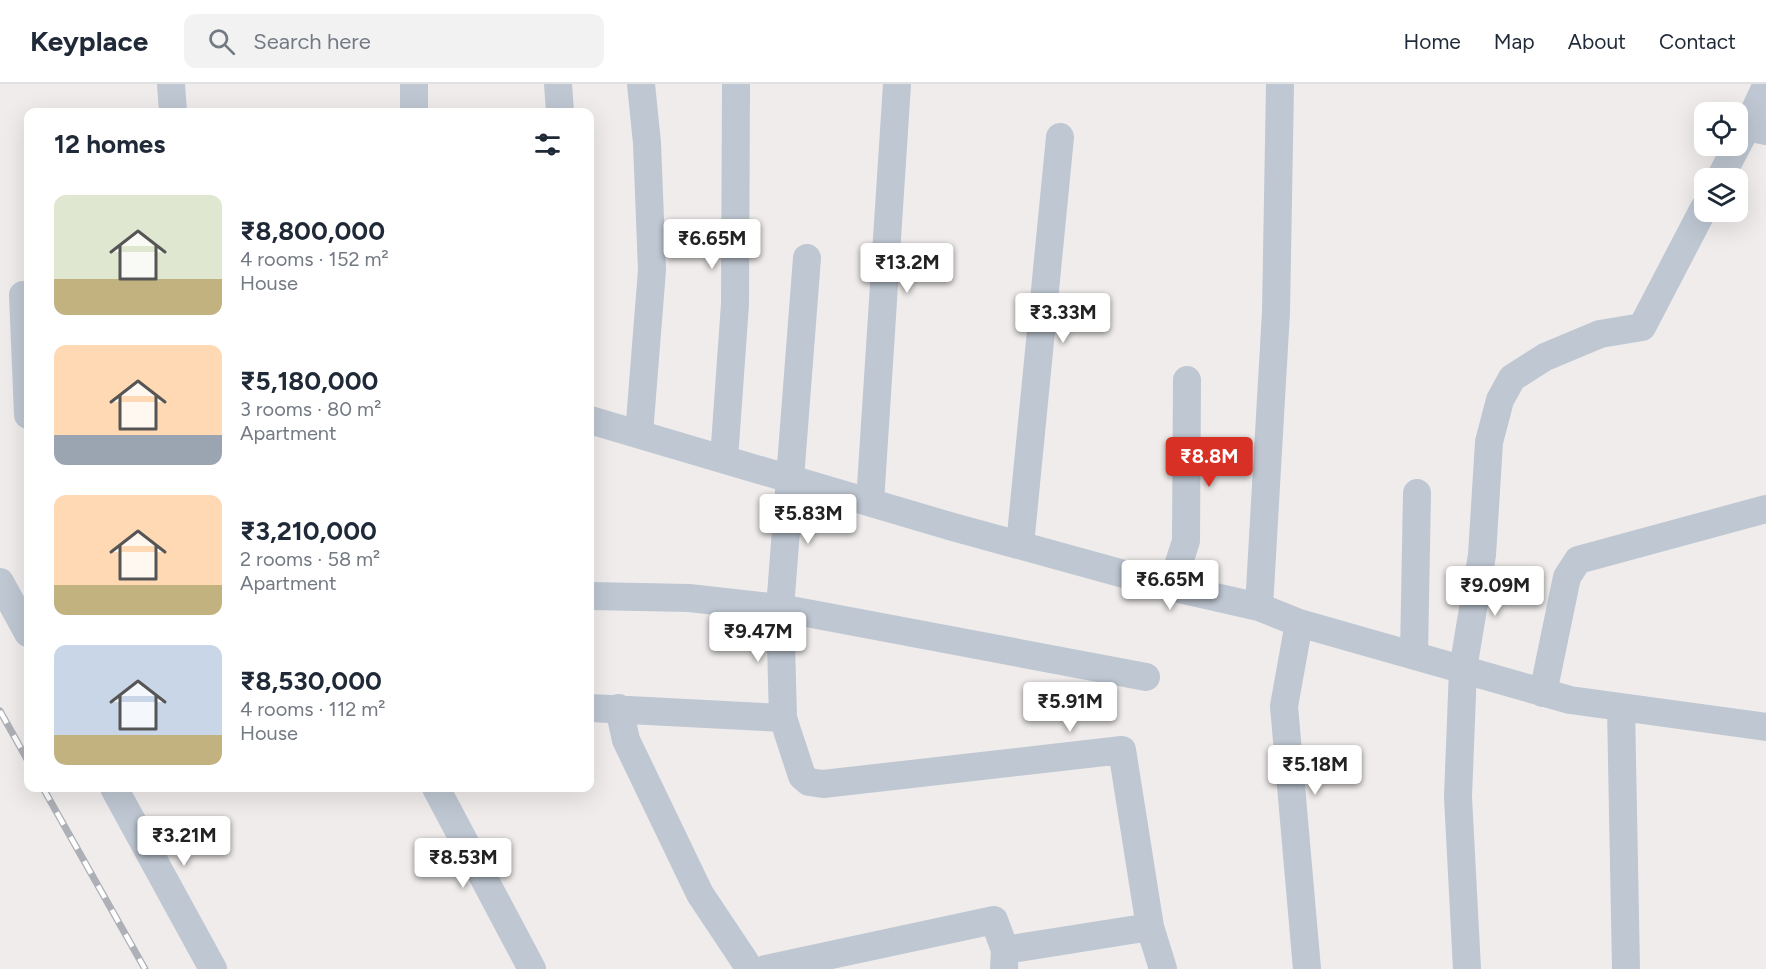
<!DOCTYPE html>
<meta charset="utf-8">
<style>
:root{--surface:#fff;--page:#f2f2f3;--text:#1f2937;--muted:#747a83;--line:#e0e1e3;--accent:#d93025}
body{margin:0;font-family:Figtree,sans-serif;background:var(--page);color:var(--text);height:100vh;display:flex;flex-direction:column;font-size:22px;white-space:nowrap}
*{box-sizing:border-box;margin:0}
p{font-size:20px;color:var(--muted)}
.icon{flex:none;width:33px;height:33px;fill:none;stroke:currentColor;stroke-width:2;stroke-linecap:round;stroke-linejoin:round}
.map{position:relative;flex:1;overflow:hidden}
.details{position:absolute;left:24px;top:24px;width:570px;height:684px;display:flex;flex-direction:column;background:var(--surface);border-radius:12px;box-shadow:0 6px 24px #0002}
.details>*{flex:none}
.buttons{position:absolute;left:1694px;top:18px;display:grid;gap:12px}
.buttons a{display:grid;place-items:center;width:54px;height:54px;border-radius:12px;background:var(--surface);box-shadow:0 6px 24px #0002;font-size:30px}
.price{position:absolute;translate:-50% -51px;padding:0 14px;border-radius:6px;background:#fff;color:#222;font-size:20px;line-height:39px;filter:drop-shadow(0 2px 3px #0008)}
.price::after{content:'';position:absolute;left:50%;top:36px;width:18px;height:14px;margin-left:-9px;background:inherit;clip-path:polygon(0 0,100% 0,50% 100%)}
.price.on{background:var(--accent);color:#fff}
ul{padding:0;list-style:none}
li{display:flex;align-items:center;gap:18px;height:150px;padding:0 30px}
li span{display:grid;place-items:center;flex:none;width:168px;height:120px;border-radius:12px;color:#555}
li>.icon{margin-inline-start:auto}
span .icon{width:72px;height:72px;fill:#fffc;stroke-width:1}
li b{font-size:26px}
h2{display:flex;justify-content:space-between;align-items:center;height:72px;padding:0 30px;font-size:26px}
header{display:flex;align-items:center;gap:36px;box-sizing:border-box;height:84px;padding:0 30px;background:var(--surface);border-bottom:2px solid var(--line)}
header strong{font-size:28px}
nav{display:flex;gap:33px;margin-inline-start:auto;font-size:21px}
.search{width:420px;height:54px;background:var(--page);display:flex;align-items:center;gap:15px;box-sizing:border-box;padding:0 21px;border-radius:12px;color:var(--muted);font-size:22px}
.map>svg:first-child{display:block}
</style>
<header>
<strong>Keyplace</strong>
<div class="search"><svg class="icon" aria-label="search" viewBox="0 0 24 24"><circle cx="10" cy="10" r="6"/><path d="M15 15l6 6"/></svg>Search here</div>
<nav><a>Home</a><a>Map</a><a>About</a><a>Contact</a></nav>
</header>
<div class="map">
<svg width="1766" height="885" viewBox="0 0 1766 885">
<rect width="100%" height="100%" fill="#efeceb"/>
<g fill="none" stroke-linecap="round" stroke-linejoin="round">
<!-- street -->
<path stroke="#bec7d2" stroke-width="28" d="M171,0L173,28
M558,0L560,28
M1766,2L1747,43L1766,47
M414,28V0
M1720,94L1747,43
M807,174L780,524L783,634L802,692L809,698L823,700L1122,666L1150,843L1163,885
M23,211L28,331
M590,336L953,443L1171,503L1259,523L1299,539L1570,616L1766,643
M639,350L652,186L647,59L641,0
M724,375L735,220L736,0
M870,418L897,0
M1020,461L1060,53
M0,498L28,549
M1171,503L1186,457L1187,296
M590,512L689,514L780,524L1146,593
M1259,523L1276,228L1280,0
M1299,539L1284,622L1307,885
M1414,571L1417,409
M1543,609L1567,493L1578,476L1766,425
M1621,623L1626,885
M590,624L783,634
M619,624L626,656L700,810L750,885
M114,704L213,885
M436,704L532,885
M1005,866L1150,843
M766,885L994,836L1005,866L1004,885
M1467,885L1458,713L1463,585L1482,471L1489,358L1500,316L1512,294L1545,273L1600,250L1642,243L1704,124"/>
<defs>
<path id="rail" d="M0,627L28,677
M43,704L145,885"/>
</defs>
<!-- rail casing -->
<use href="#rail" stroke="#aeb0b7" stroke-width="7"/>
<!-- rail -->
<use href="#rail" stroke="#fff" stroke-width="4.5" stroke-dasharray="14" stroke-linecap="butt"/>
</g>
</svg>
<div class="buttons">
<a><svg class="icon" aria-label="locate" viewBox="0 0 24 24"><circle cx="12" cy="12" r="6"/><path d="M12 2v4M12 18v4M2 12h4M18 12h4"/></svg></a>
<a><svg class="icon" aria-label="layers" viewBox="0 0 24 24"><path d="M12 4l9 5-9 5-9-5zM3 14l9 5 9-5"/></svg></a>
</div>
<b class="price" style="left:712px;top:186px">₹6.65M</b>
<b class="price" style="left:907px;top:210px">₹13.2M</b>
<b class="price" style="left:1063px;top:260px">₹3.33M</b>
<b class="price on" style="left:1209px;top:404px">₹8.8M</b>
<b class="price" style="left:808px;top:461px">₹5.83M</b>
<b class="price" style="left:1170px;top:527px">₹6.65M</b>
<b class="price" style="left:1495px;top:533px">₹9.09M</b>
<b class="price" style="left:758px;top:579px">₹9.47M</b>
<b class="price" style="left:1070px;top:649px">₹5.91M</b>
<b class="price" style="left:1315px;top:712px">₹5.18M</b>
<b class="price" style="left:184px;top:783px">₹3.21M</b>
<b class="price" style="left:463px;top:805px">₹8.53M</b>
<section class="details">
<h2>12 homes<svg class="icon" aria-label="filters" viewBox="0 0 24 24"><path d="M4 7h16M4 17h16"/><circle cx="9" cy="7" r="2"/><circle cx="15" cy="17" r="2"/></svg></h2>
<ul>
<li><span style="background:linear-gradient(#dfe7d0 70%,#c2b280 0)"><svg class="icon" aria-label="home" viewBox="0 0 24 24"><path d="M3 11l9-7 9 7M6 9v11h12V9"/></svg></span><div><b>₹8,800,000</b><p>4 rooms · 152 m²</p><p>House</p></div></li>
<li><span style="background:linear-gradient(#ffd9b3 75%,#9aa5b1 0)"><svg class="icon" aria-label="home" viewBox="0 0 24 24"><path d="M3 11l9-7 9 7M6 9v11h12V9"/></svg></span><div><b>₹5,180,000</b><p>3 rooms · 80 m²</p><p>Apartment</p></div></li>
<li><span style="background:linear-gradient(#ffd9b3 75%,#c2b280 0)"><svg class="icon" aria-label="home" viewBox="0 0 24 24"><path d="M3 11l9-7 9 7M6 9v11h12V9"/></svg></span><div><b>₹3,210,000</b><p>2 rooms · 58 m²</p><p>Apartment</p></div></li>
<li><span style="background:linear-gradient(#c9d6e8 75%,#c2b280 0)"><svg class="icon" aria-label="home" viewBox="0 0 24 24"><path d="M3 11l9-7 9 7M6 9v11h12V9"/></svg></span><div><b>₹8,530,000</b><p>4 rooms · 112 m²</p><p>House</p></div></li>
</ul>
</section>
</div>
